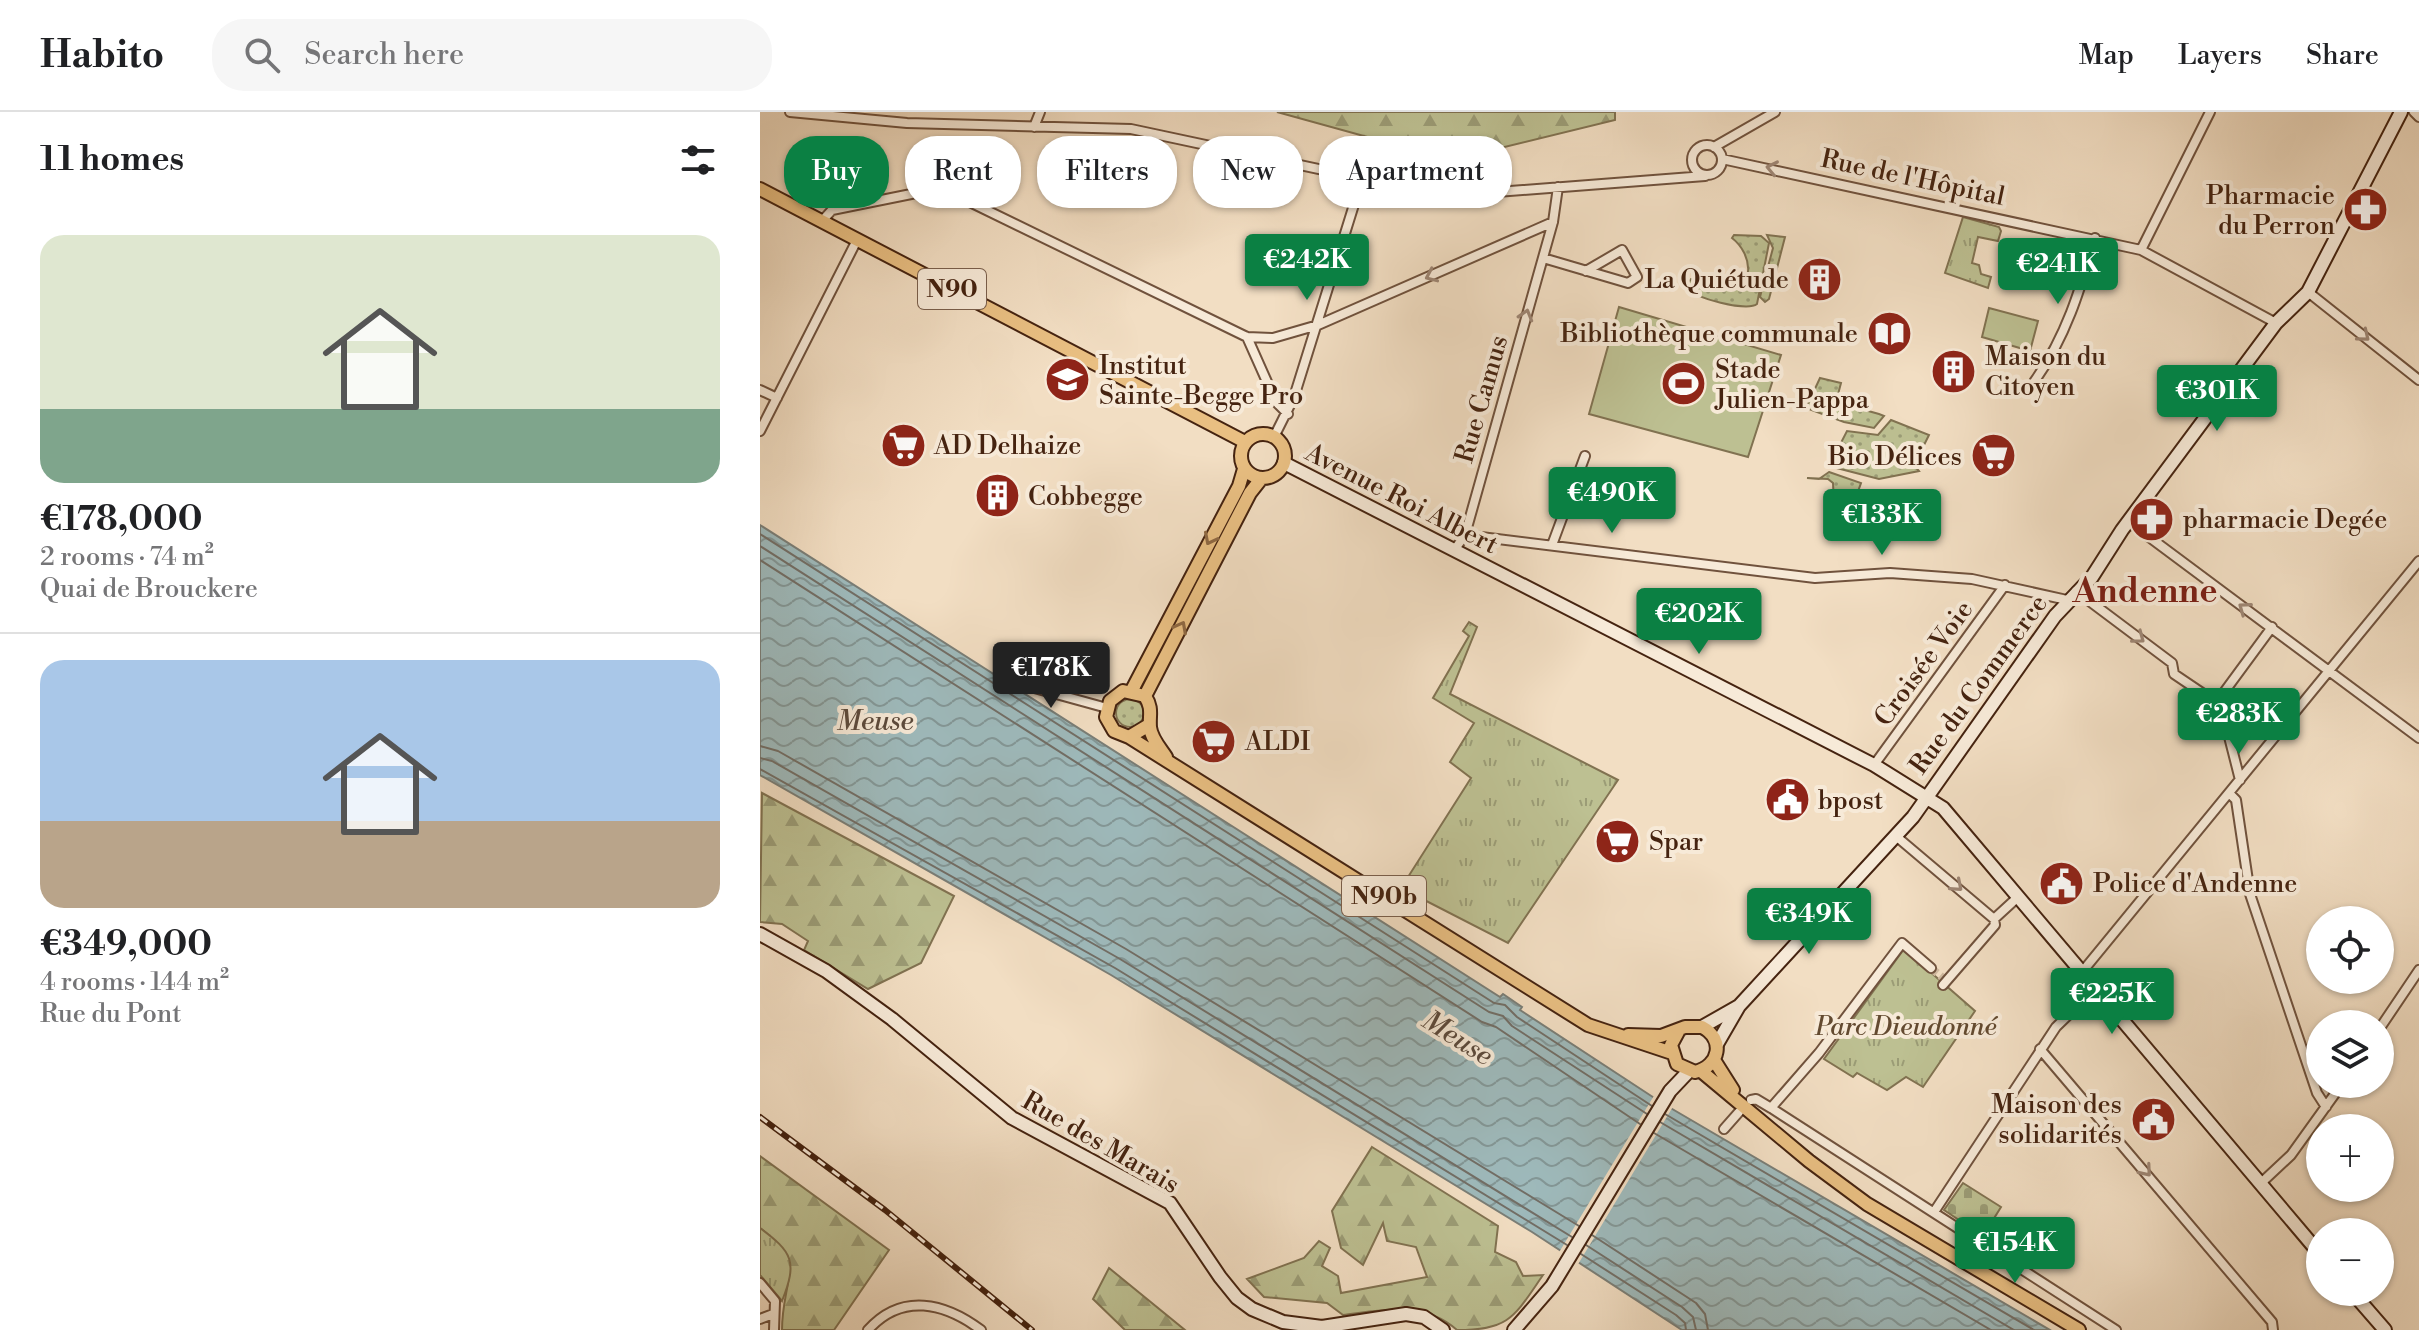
<!DOCTYPE html>
<meta charset="utf-8">
<style>
:root{--surface:#fff;--page:#f6f6f6;--text:#202124;--muted:#757577;--line:#e0e0e0;--accent:#0b8043}
body{margin:0;font-family:"Libre Bodoni",serif;background:var(--page);color:var(--text);height:100vh;display:flex;flex-direction:column;font-size:30px;white-space:nowrap}
*{box-sizing:border-box;margin:0}
p{font-size:26px;color:var(--muted)}
.icon{flex:none;width:44px;height:44px;fill:none;stroke:currentColor;stroke-width:2;stroke-linecap:round;stroke-linejoin:round}
.map{position:relative;flex:1;overflow:hidden}
.sheet{display:flex;flex-direction:column;background:var(--surface);width:760px}
.sheet>*{flex:none}
.guide{position:absolute;left:24px;top:24px;width:760px;height:72px;display:flex;gap:16px}
.tools{position:absolute;left:1546px;top:794px;display:grid;gap:16px}
.tools a{display:grid;place-items:center;width:88px;height:88px;border-radius:50%;background:var(--surface);box-shadow:0 2px 6px #0004;font-size:40px}
.price{position:absolute;translate:-50% -68px;padding:0 18px;border-radius:8px;background:var(--accent);color:#fff;font-size:26px;line-height:52px;filter:drop-shadow(0 2px 4px #0008)}
.price::after{content:'';position:absolute;left:50%;top:48px;width:24px;height:18px;margin-left:-12px;background:inherit;clip-path:polygon(0 0,100% 0,50% 100%)}
.price.active{background:#222;color:#fff}
ul{padding:0;list-style:none}
li{display:grid;align-content:center;gap:16px;height:424px;padding:0 40px}
li+li{border-top:2px solid var(--line)}
li span{display:grid;place-items:center;height:248px;border-radius:24px;color:#555}
li>.icon{margin-inline-start:auto}
span .icon{width:144px;height:144px;fill:#fffc;stroke-width:1}
li b{font-size:34px}
h2{display:flex;justify-content:space-between;align-items:center;height:96px;padding:0 40px;font-size:34px}
.chip{padding:0 28px;border-radius:32px;background:var(--surface);box-shadow:0 2px 6px #0004;font-size:28px;line-height:72px}
.chip.active{background:var(--accent);color:#fff}
header{display:flex;align-items:center;gap:48px;box-sizing:border-box;height:112px;padding:0 40px;background:var(--surface);border-bottom:2px solid var(--line)}
header strong{font-size:38px}
nav{display:flex;gap:44px;margin-inline-start:auto;font-size:28px}
.search{width:560px;height:72px;background:var(--page);display:flex;align-items:center;gap:20px;box-sizing:border-box;padding:0 28px;border-radius:32px;color:var(--muted);font-size:30px}
main{display:flex;flex:1;min-height:0}
.map>svg:first-child{display:block}
</style>
<header>
<strong>Habito</strong>
<div class="search"><svg class="icon" aria-label="search" viewBox="0 0 24 24"><circle cx="10" cy="10" r="6"/><path d="M15 15l6 6"/></svg>Search here</div>
<nav><a>Map</a><a>Layers</a><a>Share</a></nav>
</header>
<main>
<section class="sheet">
<h2>11 homes<svg class="icon" aria-label="filters" viewBox="0 0 24 24"><path d="M4 7h16M4 17h16"/><circle cx="9" cy="7" r="2"/><circle cx="15" cy="17" r="2"/></svg></h2>
<ul>
<li><span style="background:linear-gradient(#dfe7d0 70%,#7fa58c 0)"><svg class="icon" aria-label="home" viewBox="0 0 24 24"><path d="M3 11l9-7 9 7M6 9v11h12V9"/></svg></span><div><b>€178,000</b><p>2 rooms · 74 m²</p><p>Quai de Brouckere</p></div></li>
<li><span style="background:linear-gradient(#a9c7e8 65%,#b9a48a 0)"><svg class="icon" aria-label="home" viewBox="0 0 24 24"><path d="M3 11l9-7 9 7M6 9v11h12V9"/></svg></span><div><b>€349,000</b><p>4 rooms · 144 m²</p><p>Rue du Pont</p></div></li>
</ul>
</section>
<div class="map">
<svg width="1659" height="1218" viewBox="0 0 1659 1218">
<defs>
<pattern id="grass-dots" width="8" height="8" patternUnits="userSpaceOnUse" patternTransform="scale(2)"><rect width="8" height="8" fill="#bdc092"/><path d="M2 2h.1M6 6h.1" fill="none" stroke="#9b9c76" stroke-width="1.8" stroke-linecap="round"/></pattern>
<pattern id="forest-firs" width="22" height="20" patternUnits="userSpaceOnUse" patternTransform="scale(2)"><rect width="22" height="20" fill="#bdc092"/><path d="M5 1l3.5 6h-7zM16 11l3.5 6h-7z" fill="#9b9c76"/></pattern>
<pattern id="cemetery-stones" width="16" height="16" patternUnits="userSpaceOnUse" patternTransform="scale(2)"><rect width="16" height="16" fill="#bdc092"/><path d="M2 7V4a2 2 0 0 1 4 0v3zM10 15v-3a2 2 0 0 1 4 0v3z" fill="#9b9c76"/></pattern>
<pattern id="park-tufts" width="24" height="20" patternUnits="userSpaceOnUse" patternTransform="scale(2)"><rect width="24" height="20" fill="#bdc092"/><path d="M3 7l-1-3M5 7V3M7 7l1-3M15 17l-1-3M17 17v-4M19 17l1-3" fill="none" stroke="#9b9c76"/></pattern>
<pattern id="water-waves" width="16" height="10" patternUnits="userSpaceOnUse" patternTransform="scale(2)"><rect width="16" height="10" fill="#9ebabc"/><path d="M0 5q4-4 8 0t8 0" fill="none" stroke="#839797"/></pattern>
</defs>
<rect width="100%" height="100%" fill="#f2dec3"/>
<filter id="stains"><feTurbulence type="fractalNoise" baseFrequency=".0025" numOctaves="4"/><feColorMatrix values="0 0 0 0 .2 0 0 0 0 .09 0 0 0 0 .02 0 0 0 .5 -.17"/></filter>
<radialGradient id="worn" r=".72"><stop offset=".6" stop-color="#630" stop-opacity="0"/><stop offset="1" stop-color="#630" stop-opacity=".3"/></radialGradient>
<!-- grass -->
<path fill="url(#grass-dots)" stroke="#817251" stroke-width="2" d="M974,123L1001,124L1009,131L997,192C987,200 934,186 925,176L931,167C942,169 952,178 963,178C997,179 993,142 972,126Z
M1007,123L1025,125L1009,187L1005,190L1000,185L1013,136Z
M1060,266L1081,271L1076,290L1119,302L1124,304L1114,316L1084,310L1046,296Z
M1131,308L1169,323L1154,353L1159,359L1119,367L1069,354L1087,319L1118,323Z
M1069,360L1101,371L1084,418L1065,414L1074,393L1073,371L1068,367L1047,366L1059,367Z
M356 601a14 14 0 1 1 28 0a14 14 0 1 1-28 0Z"/>
<!-- forest -->
<path fill="url(#forest-firs)" stroke="#817251" stroke-width="2" d="M517,0H855V8L724,40L669,42Z
M2,681L194,784L161,851L108,877L44,838L48,829L22,812L0,810Z
M612,1035L738,1114L735,1140L756,1150L763,1164L783,1163C754,1205 750,1218 697,1218C663,1188 623,1198 583,1203L567,1191L504,1185L487,1167L544,1146L559,1129L570,1136L562,1154L578,1164L581,1181L667,1165L656,1135L627,1129L623,1111L603,1153L581,1136L572,1099Z
M0,1044L129,1138L74,1218H22C22,1167 48,1152 0,1116Z
M349,1156L425,1218H365L333,1187Z"/>
<!-- cemetery -->
<path fill="url(#cemetery-stones)" stroke="#817251" stroke-width="2" d="M1203,1071L1241,1095L1223,1124L1184,1098Z"/>
<!-- park -->
<path fill="url(#park-tufts)" stroke="#817251" stroke-width="2" d="M1203,105L1239,115L1241,119L1238,129L1218,125L1212,151L1219,153L1221,162L1231,165L1228,176L1185,161Z
M709,510L717,515L690,582L858,668L748,831L641,776L711,666L690,650L714,611L673,586L709,524L703,519Z
M1144,837L1215,899L1163,975L1146,965L1127,978L1097,961L1093,965L1064,947Z
M0,1116C32,1140 38,1149 22,1189L0,1163Z"/>
<!-- garden -->
<path fill="#bdc092" stroke="#817251" stroke-width="2" d="M859,195L1021,243L988,345L829,302Z
M1229,196L1278,209L1270,239L1222,225Z"/>
<!-- water -->
<path fill="url(#water-waves)" stroke="#7a7e77" stroke-width="2" d="M0,413L740,885L743,882L762,895L760,898L902,991L1290,1218H922L772,1120L351,863L0,663Z"/>
<!-- pier -->
<path fill="#f2dec3" d="M895,982L914,993L817,1154L798,1142Z"/>
<g fill="none" stroke-linecap="round" stroke-linejoin="round">
<!-- shore -->
<path stroke="#726e66" stroke-width="2" d="M0,422L734,891L745,893L757,905L892,994
M0,434L729,900L743,904L752,914L887,1002
M0,448L722,910L736,915L880,1012
M0,634L18,639L366,837L819,1114
M0,646L12,649L360,847L812,1125
M0,657L355,856L807,1133
M905,1002L1274,1218
M900,1010L1254,1218
M894,1021L1231,1218
M832,1123L936,1191L945,1202L948,1218
M826,1133L922,1195L933,1205L936,1218
M821,1142L916,1203L925,1211L926,1218"/>
<!-- street-tunnel -->
<path stroke="#cfb99f" stroke-width="8" stroke-dasharray="8 4" stroke-linecap="butt" d="M1171,856L1183,866"/>
<defs>
<path id="street" d="M30,0L147,11L371,17L685,84L945,64
M1654,0L1659,5
M274,15L280,0
M932 48a15 15 0 1 1 30 0a15 15 0 1 1-30 0Z
M954,35L1015,0
M962,47L1381,138L1516,211
M62,109L72,98L181,76L487,225L513,226L558,213L793,110
M1381,138L1450,0
M783,146L868,171L877,165L862,138L826,159
M1548,180L1659,268
M487,225L516,290L528,302
M1274,270C1306,225 1320,178 1335,126
M0,278L17,286
M0,319L97,128
M514,325L534,285L602,67
M1369,410L1659,626
M705,423L1055,466L1130,461L1212,467L1307,488
M792,433L825,344
M695,437L705,423L793,110L798,75
M1316,479L1412,551L1414,562L1454,589L1464,605L1480,668
M267,574L347,596
M1454,589L1462,583L1512,515
M1114,653L1245,473
M1469,681L1476,688L1490,782L1557,981L1566,995
M1137,725L1234,807L1258,785
M1322,860L1659,449
M1183,873L1235,813L1234,807
M1620,916L1659,858
M1280,937L1512,1210L1513,1218
M991,988L996,987L1011,996L1356,1218
M1011,996L1059,941L1142,831L1171,856
M964,1017L979,1000
M1500,1072L1531,1043L1582,972
M1174,1100L1296,915L1336,876
M0,1171L15,1189L14,1218
M0,1207L13,1202
M108,1218C142,1180 185,1191 221,1218"/>
<path id="secondary" d="M524,351L1114,653L1183,696L1560,1142
M0,822L66,859L132,907L252,1006L410,1091L460,1165L477,1186L492,1197L523,1210L562,1215L646,1202L664,1205L683,1218
M942,915L979,894
M957,932L979,894L1153,705L1295,504L1332,465L1362,418L1516,211L1548,180L1641,0
M1592,1180L1625,1218
M754,1218L792,1174L910,979L929,959"/>
<path id="primary" d="M0,77L485,330
M481 344a22 22 0 1 1 44 0a22 22 0 1 1-44 0Z
M372,578L479,374L484,357
M385,584L490,381L501,367
M389,613L369,625L354,619L346,605L350,589L363,579L385,584C393,597 389,602 390,615C391,626 400,636 406,645
M369,625L828,913L912,941
M868,923L901,924L925,915H942C965,927 960,954 935,960L917,952L911,933L918,920
M954,948L973,978
M941,959L1049,1049L1107,1092L1319,1218"/>
</defs>
<!-- street casing -->
<use href="#street" stroke="#70523d" stroke-width="12"/>
<!-- secondary casing -->
<use href="#secondary" stroke="#452310" stroke-width="16"/>
<!-- primary casing -->
<use href="#primary" stroke="#452310" stroke-width="16"/>
<!-- street -->
<use href="#street" stroke="#f7ead8" stroke-width="8"/>
<!-- secondary -->
<use href="#secondary" stroke="#f7ead8" stroke-width="12"/>
<!-- primary -->
<use href="#primary" stroke="#e9bf82" stroke-width="12"/>
<defs>
<path id="rail" d="M0,1005L125,1098L272,1218"/>
</defs>
<!-- rail casing -->
<use href="#rail" stroke="#452310" stroke-width="6"/>
<!-- rail -->
<use href="#rail" stroke="#f7ead8" stroke-width="3" stroke-dasharray="9" stroke-linecap="butt"/>
</g>
<!-- one-way arrows -->
<defs><path id="oneway-chevron" d="M-2-3.5L2.5 0L-2 3.5" fill="none" stroke-width="1.6" stroke-linecap="round" stroke-linejoin="round" transform="scale(2)"/></defs>
<g stroke="#9e8674">
<use href="#oneway-chevron" transform="translate(1012 56) rotate(-168)"/>
<use href="#oneway-chevron" transform="translate(671 164) rotate(156)"/>
<use href="#oneway-chevron" transform="translate(766 203) rotate(-74)"/>
<use href="#oneway-chevron" transform="translate(1604 224) rotate(39)"/>
<use href="#oneway-chevron" transform="translate(1484 496) rotate(-144)"/>
<use href="#oneway-chevron" transform="translate(1379 526) rotate(37)"/>
<use href="#oneway-chevron" transform="translate(1197 774) rotate(41)"/>
<use href="#oneway-chevron" transform="translate(1386 1059) rotate(50)"/>
</g>
<g stroke="#8f6943">
<use href="#oneway-chevron" transform="translate(450 427) rotate(117)"/>
<use href="#oneway-chevron" transform="translate(421 515) rotate(-62)"/>
</g>
<!-- icons -->
<defs>
<symbol id="pharmacy-disc" viewBox="-11 -11 22 22"><circle r="9.5" fill="#8f2418" stroke="#f7ead8"/><path d="M-2-6h4v4h4v4h-4v4h-4v-4h-4v-4h4Z" fill="#fff"/></symbol>
<symbol id="building-disc" viewBox="-11 -11 22 22"><circle r="9.5" fill="#8f2418" stroke="#f7ead8"/><path d="M-4-6H4V6H1V3H-1V6H-4ZM-2.5-4.3h1.7v1.8h-1.7ZM.8-4.3h1.7v1.8H.8ZM-2.5-1h1.7V.8h-1.7ZM.8-1h1.7V.8H.8Z" fill="#fff"/></symbol>
<symbol id="library-disc" viewBox="-11 -11 22 22"><circle r="9.5" fill="#8f2418" stroke="#f7ead8"/><path d="M-6-4Q-3-5.5-.7-3.5V5Q-3 3-6 4ZM6-4Q3-5.5 .7-3.5V5Q3 3 6 4Z" fill="#fff"/></symbol>
<symbol id="university-disc" viewBox="-11 -11 22 22"><circle r="9.5" fill="#8f2418" stroke="#f7ead8"/><path d="M0-5L7-2L0 1L-7-2ZM-4 1L0 2.5L4 1V4Q0 6-4 4Z" fill="#fff"/></symbol>
<symbol id="stadium-disc" viewBox="-11 -11 22 22"><circle r="9.5" fill="#8f2418" stroke="#f7ead8"/><path d="M0-5a6.5 5 0 1 0 0 10a6.5 5 0 1 0 0-10ZM-3.5-1.8h7v3.6h-7Z" fill="#fff"/></symbol>
<symbol id="supermarket-disc" viewBox="-11 -11 22 22"><circle r="9.5" fill="#8f2418" stroke="#f7ead8"/><path d="M-6-5.5h2.5l.6 2H6L4.5 2H-2.5L-4.4-4H-6ZM-1.5 3.2a1.3 1.3 0 1 0 .1 0ZM3 3.2a1.3 1.3 0 1 0 .1 0Z" fill="#fff"/></symbol>
<symbol id="civic-disc" viewBox="-11 -11 22 22"><circle r="9.5" fill="#8f2418" stroke="#f7ead8"/><path d="M-.6-6.5H3V-4.5H.6V-3L4-1V1h2V6H-6V1h2V-1L-.6-3ZM-1.2 2.5V6h2.4V2.5Z" fill="#fff"/></symbol>
</defs>
<g fill-rule="evenodd">
<use href="#pharmacy-disc" x="1580" y="72" width="51" height="51"/>
<use href="#building-disc" x="1034" y="142" width="51" height="51"/>
<use href="#library-disc" x="1104" y="196" width="51" height="51"/>
<use href="#building-disc" x="1168" y="234" width="51" height="51"/>
<use href="#university-disc" x="282" y="242" width="51" height="51"/>
<use href="#stadium-disc" x="898" y="246" width="51" height="51"/>
<use href="#supermarket-disc" x="118" y="308" width="51" height="51"/>
<use href="#supermarket-disc" x="1208" y="318" width="51" height="51"/>
<use href="#building-disc" x="212" y="358" width="51" height="51"/>
<use href="#pharmacy-disc" x="1366" y="382" width="51" height="51"/>
<use href="#supermarket-disc" x="428" y="604" width="51" height="51"/>
<use href="#civic-disc" x="1002" y="662" width="51" height="51"/>
<use href="#supermarket-disc" x="832" y="704" width="51" height="51"/>
<use href="#civic-disc" x="1276" y="746" width="51" height="51"/>
<use href="#civic-disc" x="1368" y="982" width="51" height="51"/>
</g>
<g text-anchor="middle" stroke-width="8" stroke-linejoin="round" paint-order="stroke">
<!-- shield labels -->
<g fill="#f7ead8" stroke="#7a5f4c" stroke-width="2">
<rect x="158" y="157" width="68" height="40" rx="6"/>
<rect x="582" y="764" width="84" height="40" rx="6"/>
</g>
<g font-size="24" font-weight="bold" fill="#452310">
<text x="192" y="185">N90</text>
<text x="624" y="792">N90b</text>
</g>
<!-- street labels -->
<g font-size="26" fill="#452310" stroke="#f7ead8">
<text transform="translate(1153 65) rotate(12)" y="9">Rue de l'Hôpital</text>
<text transform="translate(721 287) rotate(-74)" y="9">Rue Camus</text>
<text transform="translate(642 386) rotate(27)" y="9">Avenue Roi Albert</text>
<text transform="translate(1163 551) rotate(-54)" y="9">Croisée Voie</text>
<text transform="translate(1218 572) rotate(-54)" y="9">Rue du Commerce</text>
<text transform="translate(341 1030) rotate(30)" y="9">Rue des Marais</text>
</g>
<!-- poi labels -->
<g font-size="26" fill="#452310" stroke="#f7ead8" text-anchor="start">
<text x="1575" y="92" text-anchor="end">Pharmacie<tspan x="1575" dy="30">du Perron</tspan></text>
<text x="1029" y="176" text-anchor="end">La Quiétude</text>
<text x="1098" y="230" text-anchor="end">Bibliothèque communale</text>
<text x="1225" y="253">Maison du<tspan x="1225" dy="30">Citoyen</tspan></text>
<text x="339" y="262">Institut<tspan x="339" dy="30">Sainte-Begge Pro</tspan></text>
<text x="955" y="266">Stade<tspan x="955" dy="30">Julien-Pappa</tspan></text>
<text x="174" y="342">AD Delhaize</text>
<text x="1202" y="353" text-anchor="end">Bio Délices</text>
<text x="268" y="393">Cobbegge</text>
<text x="1423" y="416">pharmacie Degée</text>
<text x="485" y="638">ALDI</text>
<text x="1058" y="697">bpost</text>
<text x="889" y="738">Spar</text>
<text x="1333" y="780">Police d'Andenne</text>
<text x="1362" y="1001" text-anchor="end">Maison des<tspan x="1362" dy="30">solidarités</tspan></text>
</g>
<!-- park labels -->
<g font-size="26" font-style="italic" fill="#634a30" stroke="#f7ead8">
<text x="1146" y="923">Parc Dieudonné</text>
</g>
<!-- water labels -->
<g font-size="28" font-style="italic" fill="#5b493b" stroke="#f7ead8">
<text x="115" y="618">Meuse</text>
<text transform="translate(698 925) rotate(32)" y="10">Meuse</text>
</g>
<!-- district labels -->
<g font-size="34" font-weight="bold" fill="#7a1f14" stroke="#f7ead8">
<text x="1385" y="490">Andenne</text>
</g>
</g>
<rect width="100%" height="100%" filter="url(#stains)"/>
<rect width="100%" height="100%" fill="url(#worn)"/>
</svg>
<div class="tools">
<a><svg class="icon" aria-label="locate" viewBox="0 0 24 24"><circle cx="12" cy="12" r="6"/><path d="M12 2v4M12 18v4M2 12h4M18 12h4"/></svg></a>
<a><svg class="icon" aria-label="layers" viewBox="0 0 24 24"><path d="M12 4l9 5-9 5-9-5zM3 14l9 5 9-5"/></svg></a>
<a>+</a>
<a>−</a>
</div>
<b class="price" style="left:547px;top:190px">€242K</b>
<b class="price" style="left:1298px;top:194px">€241K</b>
<b class="price" style="left:1457px;top:321px">€301K</b>
<b class="price" style="left:852px;top:423px">€490K</b>
<b class="price" style="left:1122px;top:445px">€133K</b>
<b class="price" style="left:939px;top:544px">€202K</b>
<b class="price active" style="left:291px;top:598px">€178K</b>
<b class="price" style="left:1479px;top:644px">€283K</b>
<b class="price" style="left:1049px;top:844px">€349K</b>
<b class="price" style="left:1352px;top:924px">€225K</b>
<b class="price" style="left:1255px;top:1173px">€154K</b>
<div class="guide">
<a class="chip active">Buy</a>
<a class="chip">Rent</a>
<a class="chip">Filters</a>
<a class="chip">New</a>
<a class="chip">Apartment</a>
</div>
</div>
</main>
